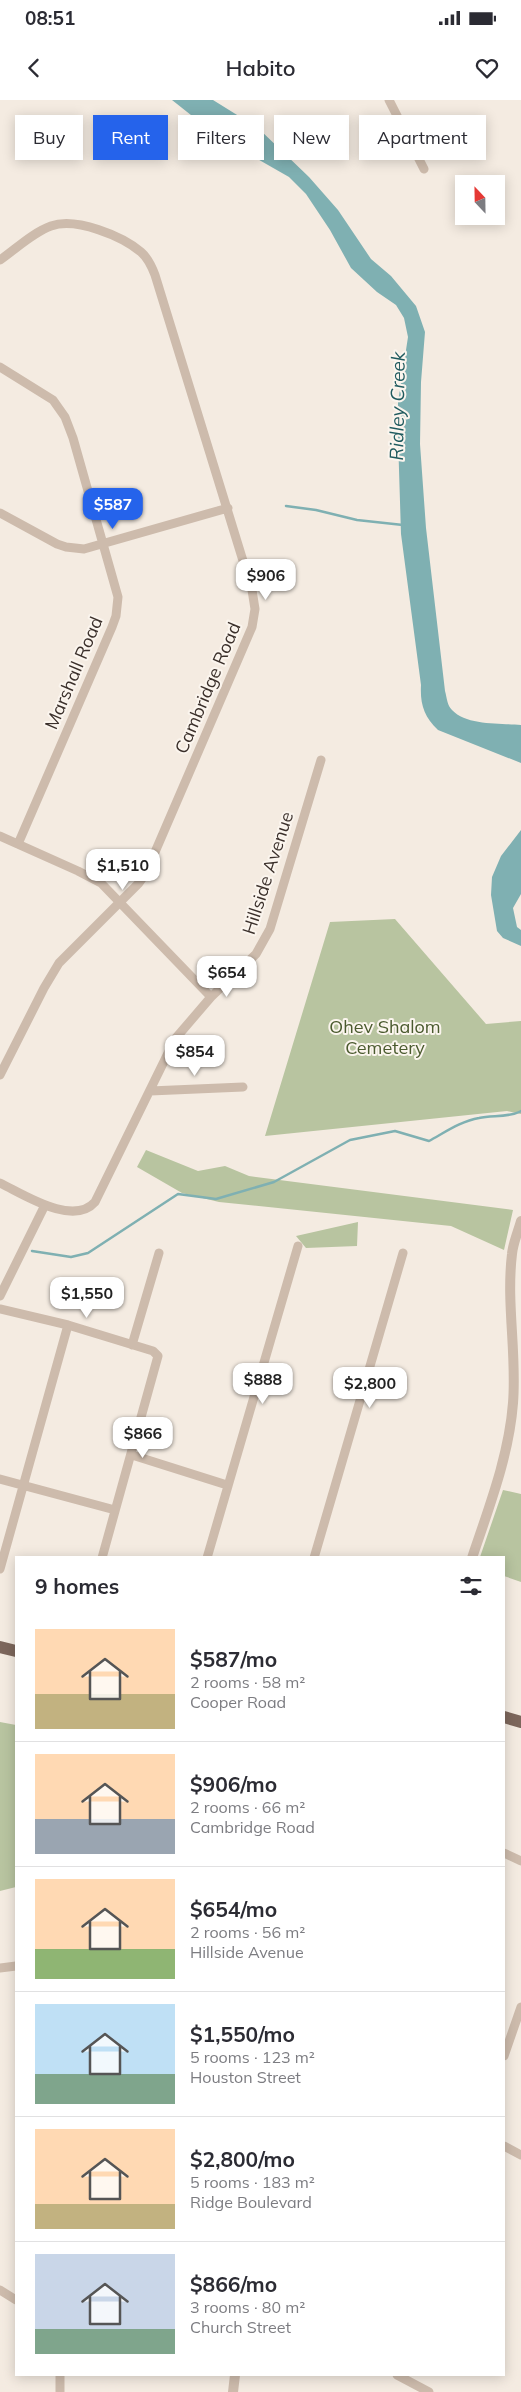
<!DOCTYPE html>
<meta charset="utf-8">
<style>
:root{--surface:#fff;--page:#f2f2f3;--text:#2b2b33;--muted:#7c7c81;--line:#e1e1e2;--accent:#2563eb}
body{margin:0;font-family:Mulish,sans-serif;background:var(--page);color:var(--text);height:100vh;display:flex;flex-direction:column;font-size:19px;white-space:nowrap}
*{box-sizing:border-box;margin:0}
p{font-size:16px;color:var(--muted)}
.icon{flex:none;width:28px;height:28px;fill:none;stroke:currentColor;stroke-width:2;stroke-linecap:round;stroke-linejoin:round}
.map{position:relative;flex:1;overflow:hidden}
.panel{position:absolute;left:15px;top:1456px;width:490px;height:820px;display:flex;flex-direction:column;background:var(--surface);border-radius:0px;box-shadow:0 2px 12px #0003}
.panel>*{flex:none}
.guide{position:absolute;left:15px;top:15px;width:491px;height:45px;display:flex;gap:10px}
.needle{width:32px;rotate:338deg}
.fabs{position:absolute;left:455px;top:75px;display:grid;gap:10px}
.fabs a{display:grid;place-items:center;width:50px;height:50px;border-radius:0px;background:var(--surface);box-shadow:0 2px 12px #0003;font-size:25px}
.price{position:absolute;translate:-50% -42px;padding:0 11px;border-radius:10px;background:#fff;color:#222;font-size:16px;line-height:32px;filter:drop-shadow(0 1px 2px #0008)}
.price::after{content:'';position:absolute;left:50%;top:30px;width:15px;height:11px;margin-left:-8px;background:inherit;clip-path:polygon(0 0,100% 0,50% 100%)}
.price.on{background:var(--accent);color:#fff}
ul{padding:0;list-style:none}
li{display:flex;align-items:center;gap:15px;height:125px;padding:0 20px}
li+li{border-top:1px solid var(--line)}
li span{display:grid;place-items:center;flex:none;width:140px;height:100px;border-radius:0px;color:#555}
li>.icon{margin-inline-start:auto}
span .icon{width:60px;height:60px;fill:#fffc;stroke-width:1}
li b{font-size:21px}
h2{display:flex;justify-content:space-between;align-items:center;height:60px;padding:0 20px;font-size:21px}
.chip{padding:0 18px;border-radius:0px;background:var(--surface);box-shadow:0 2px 12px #0003;font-size:18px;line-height:45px}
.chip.on{background:var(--accent);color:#fff}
.status{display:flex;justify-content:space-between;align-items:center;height:35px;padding:0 25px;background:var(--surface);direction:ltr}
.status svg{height:14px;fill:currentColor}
header{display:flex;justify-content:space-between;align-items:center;height:65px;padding:0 20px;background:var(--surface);font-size:22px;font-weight:600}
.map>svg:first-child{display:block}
</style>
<div class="status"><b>08:51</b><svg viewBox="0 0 49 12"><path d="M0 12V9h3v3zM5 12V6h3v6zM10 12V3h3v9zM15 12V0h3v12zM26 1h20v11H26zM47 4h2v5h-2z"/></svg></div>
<header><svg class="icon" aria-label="back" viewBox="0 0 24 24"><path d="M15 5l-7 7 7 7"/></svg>Habito<svg class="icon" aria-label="heart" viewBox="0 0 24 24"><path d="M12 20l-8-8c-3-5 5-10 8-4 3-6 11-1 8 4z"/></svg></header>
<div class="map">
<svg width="521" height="2292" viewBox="0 0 521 2292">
<rect width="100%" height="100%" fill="#f4ebe1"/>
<!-- green -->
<path fill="#b8c4a0" d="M395,819L486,924L521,921V1014L507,1011L265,1036L330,822Z
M146,1050L198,1071L225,1066L249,1076L513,1110L504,1150L451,1126L219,1102L182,1093L137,1067Z
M358,1122L357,1146L306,1148L296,1136Z
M503,1390L521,1394V1482L504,1476V1458L480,1457Z
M0,1622L16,1625V1787L0,1791Z"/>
<!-- water -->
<path fill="#7fb0b2" d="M172,0H213L258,28L309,77L338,110L371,159L391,176L416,206L425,232L421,282L420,344L426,428L445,591C447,598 447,605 452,610C467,626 501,623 521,625V663L438,630C424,617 420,604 421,585L401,434L398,337V302L408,237L404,218L396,205L377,192L351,168L330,130L306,94L289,77L240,49L224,47L213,41L201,23Z
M521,730V794L513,808L517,827L521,830V846L503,838L497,831L491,795L492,777L501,756Z"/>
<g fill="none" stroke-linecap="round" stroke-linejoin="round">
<!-- stream -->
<path stroke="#7fb0b2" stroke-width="2.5" d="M286,406L316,410L357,420L403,425
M32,1151L71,1157L88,1153L178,1094L216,1099L274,1082L350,1040L395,1031L429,1041C444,1033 461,1021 479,1018C493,1015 508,1018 521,1011"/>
<!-- minor -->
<path stroke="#cdbbac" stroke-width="9" d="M389,0L424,69
M0,160C16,149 32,133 51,126C76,117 122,136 141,152C148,158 152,167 155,175L252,490L255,509L252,527L146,773L139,783L59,863L44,888L0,975
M0,267L53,300L65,317L73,338L118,497L116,516L112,527L18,744
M0,413L57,444L66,447L84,449L228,408
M0,736L78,771L101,783L211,897
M150,991L243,987
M0,1083C23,1094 73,1127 95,1102L175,939L211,897L256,854L270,829L321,660
M0,1196L45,1105
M0,1209L68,1225L153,1251L158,1256L102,1458
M132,1245L159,1153
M132,1355L227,1385
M0,1379L115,1410
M207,1458L298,1146
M314,1458L403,1153
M0,1469L68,1225
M504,1753L521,1761
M0,1868L16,1866
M504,1956L521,1907
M504,2046L521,2055
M0,2190L16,2200
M60,2275V2292
M397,2275L429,2292"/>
<!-- tertiary -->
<path stroke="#cdbbac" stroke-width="10" d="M472,1458C489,1407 509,1356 513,1303C517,1253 506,1204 512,1154C513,1143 518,1132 521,1121
M233,2292L235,2275"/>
<!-- primary -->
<path stroke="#7d675c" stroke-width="12" d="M0,1547L16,1551
M504,1617L521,1622"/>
</g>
<g text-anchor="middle" stroke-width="4" stroke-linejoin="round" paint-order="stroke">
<!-- street labels -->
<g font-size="18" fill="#3b302b" stroke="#fbf5ee">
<text transform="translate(74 573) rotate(-67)" y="6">Marshall Road</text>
<text transform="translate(208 588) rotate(-67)" y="6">Cambridge Road</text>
<text transform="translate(268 773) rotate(-72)" y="6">Hillside Avenue</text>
</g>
<!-- park labels -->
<g font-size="18" fill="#4a5a2e" stroke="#fbf5ee">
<text x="385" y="933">Ohev Shalom<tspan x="385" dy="21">Cemetery</tspan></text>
</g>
<!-- water labels -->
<g font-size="19" font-style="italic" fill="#1f5a5e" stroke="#fbf5ee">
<text transform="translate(397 306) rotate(-89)" y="7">Ridley Creek</text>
</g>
</g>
</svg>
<div class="fabs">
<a><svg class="needle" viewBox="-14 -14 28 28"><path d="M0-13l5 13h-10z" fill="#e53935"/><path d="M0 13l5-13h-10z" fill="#7c7c81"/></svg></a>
</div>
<b class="price on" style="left:113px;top:430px">$587</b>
<b class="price" style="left:266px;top:501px">$906</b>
<b class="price" style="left:123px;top:791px">$1,510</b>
<b class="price" style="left:227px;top:898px">$654</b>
<b class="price" style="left:195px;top:977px">$854</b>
<b class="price" style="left:87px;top:1219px">$1,550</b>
<b class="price" style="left:263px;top:1305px">$888</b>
<b class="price" style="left:370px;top:1309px">$2,800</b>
<b class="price" style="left:143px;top:1359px">$866</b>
<div class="guide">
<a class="chip">Buy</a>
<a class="chip on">Rent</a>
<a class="chip">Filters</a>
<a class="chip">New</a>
<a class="chip">Apartment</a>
</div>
<section class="panel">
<h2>9 homes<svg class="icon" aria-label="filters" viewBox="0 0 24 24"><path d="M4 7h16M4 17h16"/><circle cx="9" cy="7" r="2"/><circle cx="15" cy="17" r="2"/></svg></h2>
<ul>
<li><span style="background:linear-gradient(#ffd9b3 65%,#c2b280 0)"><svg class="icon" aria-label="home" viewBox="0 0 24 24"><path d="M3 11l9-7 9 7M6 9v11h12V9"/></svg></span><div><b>$587/mo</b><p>2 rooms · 58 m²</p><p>Cooper Road</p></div></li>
<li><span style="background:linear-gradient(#ffd9b3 65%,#9aa5b1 0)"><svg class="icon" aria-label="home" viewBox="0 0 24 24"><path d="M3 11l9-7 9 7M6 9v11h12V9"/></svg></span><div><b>$906/mo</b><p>2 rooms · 66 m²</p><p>Cambridge Road</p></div></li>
<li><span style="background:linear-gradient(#ffd9b3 70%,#8fb573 0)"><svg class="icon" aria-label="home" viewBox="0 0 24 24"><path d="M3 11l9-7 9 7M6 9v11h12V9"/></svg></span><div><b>$654/mo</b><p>2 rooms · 56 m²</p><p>Hillside Avenue</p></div></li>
<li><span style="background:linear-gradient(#bfe0f5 70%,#7fa58c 0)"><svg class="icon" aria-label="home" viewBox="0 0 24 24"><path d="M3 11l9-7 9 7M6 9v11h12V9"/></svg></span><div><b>$1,550/mo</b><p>5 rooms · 123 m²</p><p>Houston Street</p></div></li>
<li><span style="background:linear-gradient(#ffd9b3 75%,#c2b280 0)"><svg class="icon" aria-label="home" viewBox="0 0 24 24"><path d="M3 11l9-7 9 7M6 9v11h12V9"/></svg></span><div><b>$2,800/mo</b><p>5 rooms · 183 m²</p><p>Ridge Boulevard</p></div></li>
<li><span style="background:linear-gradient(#c9d6e8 75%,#7fa58c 0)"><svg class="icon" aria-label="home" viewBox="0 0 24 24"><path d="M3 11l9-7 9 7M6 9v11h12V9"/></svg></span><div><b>$866/mo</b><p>3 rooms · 80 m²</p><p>Church Street</p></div></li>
</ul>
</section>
</div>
